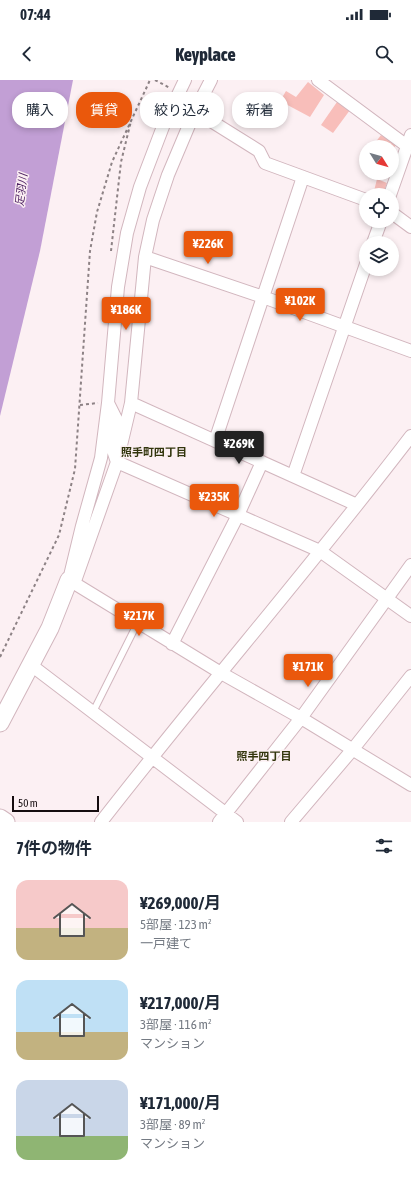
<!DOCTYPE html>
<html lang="ja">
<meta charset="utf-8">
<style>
:root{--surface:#fff;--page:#f6f6f7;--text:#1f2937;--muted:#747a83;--accent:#ea580c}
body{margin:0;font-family:"Asap Condensed","Noto Sans JP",sans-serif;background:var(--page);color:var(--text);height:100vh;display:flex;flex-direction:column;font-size:15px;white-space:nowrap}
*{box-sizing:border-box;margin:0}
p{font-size:13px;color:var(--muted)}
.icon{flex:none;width:22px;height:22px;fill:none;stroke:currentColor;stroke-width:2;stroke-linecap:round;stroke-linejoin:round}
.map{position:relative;height:742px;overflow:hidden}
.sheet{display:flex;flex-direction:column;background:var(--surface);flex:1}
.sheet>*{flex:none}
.guide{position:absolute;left:12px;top:12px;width:387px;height:36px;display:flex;gap:8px}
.needle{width:26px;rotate:127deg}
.fabs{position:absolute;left:359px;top:60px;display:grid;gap:8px}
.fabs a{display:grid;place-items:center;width:40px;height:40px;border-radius:50%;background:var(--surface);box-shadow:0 2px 6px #0003;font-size:20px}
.scale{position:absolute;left:12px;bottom:10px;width:87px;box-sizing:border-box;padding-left:4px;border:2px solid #150c0f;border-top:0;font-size:11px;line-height:14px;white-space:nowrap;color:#150c0f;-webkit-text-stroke:3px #fcf0f3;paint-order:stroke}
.price{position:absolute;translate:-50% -34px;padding:0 9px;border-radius:4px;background:var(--accent);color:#fff;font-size:13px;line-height:26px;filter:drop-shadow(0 1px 2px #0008)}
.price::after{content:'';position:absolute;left:50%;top:24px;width:12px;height:9px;margin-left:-6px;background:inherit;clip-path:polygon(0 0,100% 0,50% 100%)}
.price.selected{background:#222;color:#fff}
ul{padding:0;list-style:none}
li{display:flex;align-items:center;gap:12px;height:100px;padding:0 16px}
li span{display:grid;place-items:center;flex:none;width:112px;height:80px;border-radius:12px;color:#555}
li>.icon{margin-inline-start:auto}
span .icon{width:48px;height:48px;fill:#fffc;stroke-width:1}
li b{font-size:17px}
h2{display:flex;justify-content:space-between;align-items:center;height:48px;padding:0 16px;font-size:17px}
.chip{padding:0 14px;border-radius:16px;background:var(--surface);box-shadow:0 2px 6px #0003;font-size:14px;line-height:36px}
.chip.selected{background:var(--accent);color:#fff}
.status{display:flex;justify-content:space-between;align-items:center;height:28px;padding:0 20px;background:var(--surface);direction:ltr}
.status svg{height:11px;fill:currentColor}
header{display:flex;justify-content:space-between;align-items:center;height:52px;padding:0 16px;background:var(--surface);font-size:18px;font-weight:800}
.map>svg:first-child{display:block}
</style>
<div class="status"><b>07:44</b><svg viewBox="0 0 49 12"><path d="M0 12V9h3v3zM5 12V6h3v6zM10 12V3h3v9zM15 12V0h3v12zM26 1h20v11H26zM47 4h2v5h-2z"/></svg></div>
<header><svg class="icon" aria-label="back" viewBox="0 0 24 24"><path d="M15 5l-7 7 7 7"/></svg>Keyplace<svg class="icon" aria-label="search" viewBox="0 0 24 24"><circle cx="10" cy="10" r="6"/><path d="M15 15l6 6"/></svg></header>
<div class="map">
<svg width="411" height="742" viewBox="0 0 411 742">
<rect width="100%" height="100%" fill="#fcf0f3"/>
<!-- water -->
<path fill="#c29fd5" d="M0,0H73L40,171L0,336Z"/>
<!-- building -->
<path fill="#f8beba" d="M308,2L324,15L310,37L280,21L286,11L296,17Z
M337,22L350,30L333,53L321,45Z
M381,55L396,65L392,70V67H380L375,63Z
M377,99L387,103L383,114L374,111Z"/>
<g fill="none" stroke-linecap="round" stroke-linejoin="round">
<defs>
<path id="lane" d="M93,632L138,542"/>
<path id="street" d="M185,0L164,44L140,107L127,153L118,207L108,323L101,378L82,446L69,500L221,593L301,638L411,705
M318,0L407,66
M195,31L259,71L265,83L366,120
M390,115L411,55
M392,133L411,147
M373,163L381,141
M145,177L263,217L411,271
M108,323L116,339L113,370L117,382L320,471L411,536
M131,323L357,425
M215,361L303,97
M293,396L366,184
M75,501L117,382L131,323L145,177L153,140L168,95L195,31L211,0
M172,564L238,435L262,382
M31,585L237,742
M101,742C202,612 311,487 411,356
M219,742L301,638L411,485
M291,742L353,669L411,596"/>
<path id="secondary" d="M0,643L50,548L69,500
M0,738L6,742"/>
</defs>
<!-- lane casing -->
<use href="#lane" stroke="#d2b6be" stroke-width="8"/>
<!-- street casing -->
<use href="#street" stroke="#d2b6be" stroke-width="14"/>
<!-- secondary casing -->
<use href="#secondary" stroke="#d2b6be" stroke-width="19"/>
<!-- path -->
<path stroke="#8d8285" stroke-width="2" stroke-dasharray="3 3" stroke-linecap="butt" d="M155,0L170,8
M111,171L121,82L131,41
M80,325L98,323
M0,577L59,455L75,389L90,171L97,132L112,82L150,0"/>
<!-- lane -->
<use href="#lane" stroke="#fff" stroke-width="6"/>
<!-- street -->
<use href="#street" stroke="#fff" stroke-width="12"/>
<!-- secondary -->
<use href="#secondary" stroke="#fff" stroke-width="17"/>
</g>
<g text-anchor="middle" stroke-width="3" stroke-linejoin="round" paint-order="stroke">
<!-- water labels -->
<g font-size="11" font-style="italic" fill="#4b1f60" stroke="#fcf0f3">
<text transform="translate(21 110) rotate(-83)" y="4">足羽川</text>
</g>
<!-- neighbourhood labels -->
<g font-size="11" font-weight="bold" fill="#32350c" stroke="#fcf0f3">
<text x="154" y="376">照手町四丁目</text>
<text x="264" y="680">照手四丁目</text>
</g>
</g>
</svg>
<div class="fabs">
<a><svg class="needle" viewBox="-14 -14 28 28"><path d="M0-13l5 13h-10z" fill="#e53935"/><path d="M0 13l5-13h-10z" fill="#747a83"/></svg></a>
<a><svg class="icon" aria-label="locate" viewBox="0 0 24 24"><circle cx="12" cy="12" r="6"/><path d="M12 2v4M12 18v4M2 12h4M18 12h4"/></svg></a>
<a><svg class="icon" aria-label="layers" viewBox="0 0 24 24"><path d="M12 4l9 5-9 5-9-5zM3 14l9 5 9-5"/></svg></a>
</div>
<div class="scale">50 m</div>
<b class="price" style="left:208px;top:185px">¥226K</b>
<b class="price" style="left:300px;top:242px">¥102K</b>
<b class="price" style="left:126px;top:251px">¥186K</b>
<b class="price selected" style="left:239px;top:385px">¥269K</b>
<b class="price" style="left:214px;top:438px">¥235K</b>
<b class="price" style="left:139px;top:557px">¥217K</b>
<b class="price" style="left:308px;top:608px">¥171K</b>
<div class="guide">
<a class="chip">購入</a>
<a class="chip selected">賃貸</a>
<a class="chip">絞り込み</a>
<a class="chip">新着</a>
</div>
</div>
<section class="sheet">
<h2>7件の物件<svg class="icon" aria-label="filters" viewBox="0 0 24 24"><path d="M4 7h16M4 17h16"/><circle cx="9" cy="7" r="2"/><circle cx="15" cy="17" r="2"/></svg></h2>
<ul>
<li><span style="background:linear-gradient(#f6c9c9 60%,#c2b280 0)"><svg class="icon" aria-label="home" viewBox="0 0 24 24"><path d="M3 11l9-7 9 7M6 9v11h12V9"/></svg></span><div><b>¥269,000/月</b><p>5部屋 · 123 m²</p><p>一戸建て</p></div></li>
<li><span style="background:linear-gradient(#bfe0f5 65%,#c2b280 0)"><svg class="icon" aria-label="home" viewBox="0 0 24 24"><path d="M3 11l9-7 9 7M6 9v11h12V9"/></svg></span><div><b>¥217,000/月</b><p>3部屋 · 116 m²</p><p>マンション</p></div></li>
<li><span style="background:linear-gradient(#c9d6e8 70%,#8fb573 0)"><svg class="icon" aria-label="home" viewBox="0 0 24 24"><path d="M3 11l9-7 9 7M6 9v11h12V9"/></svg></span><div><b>¥171,000/月</b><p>3部屋 · 89 m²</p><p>マンション</p></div></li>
</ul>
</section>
